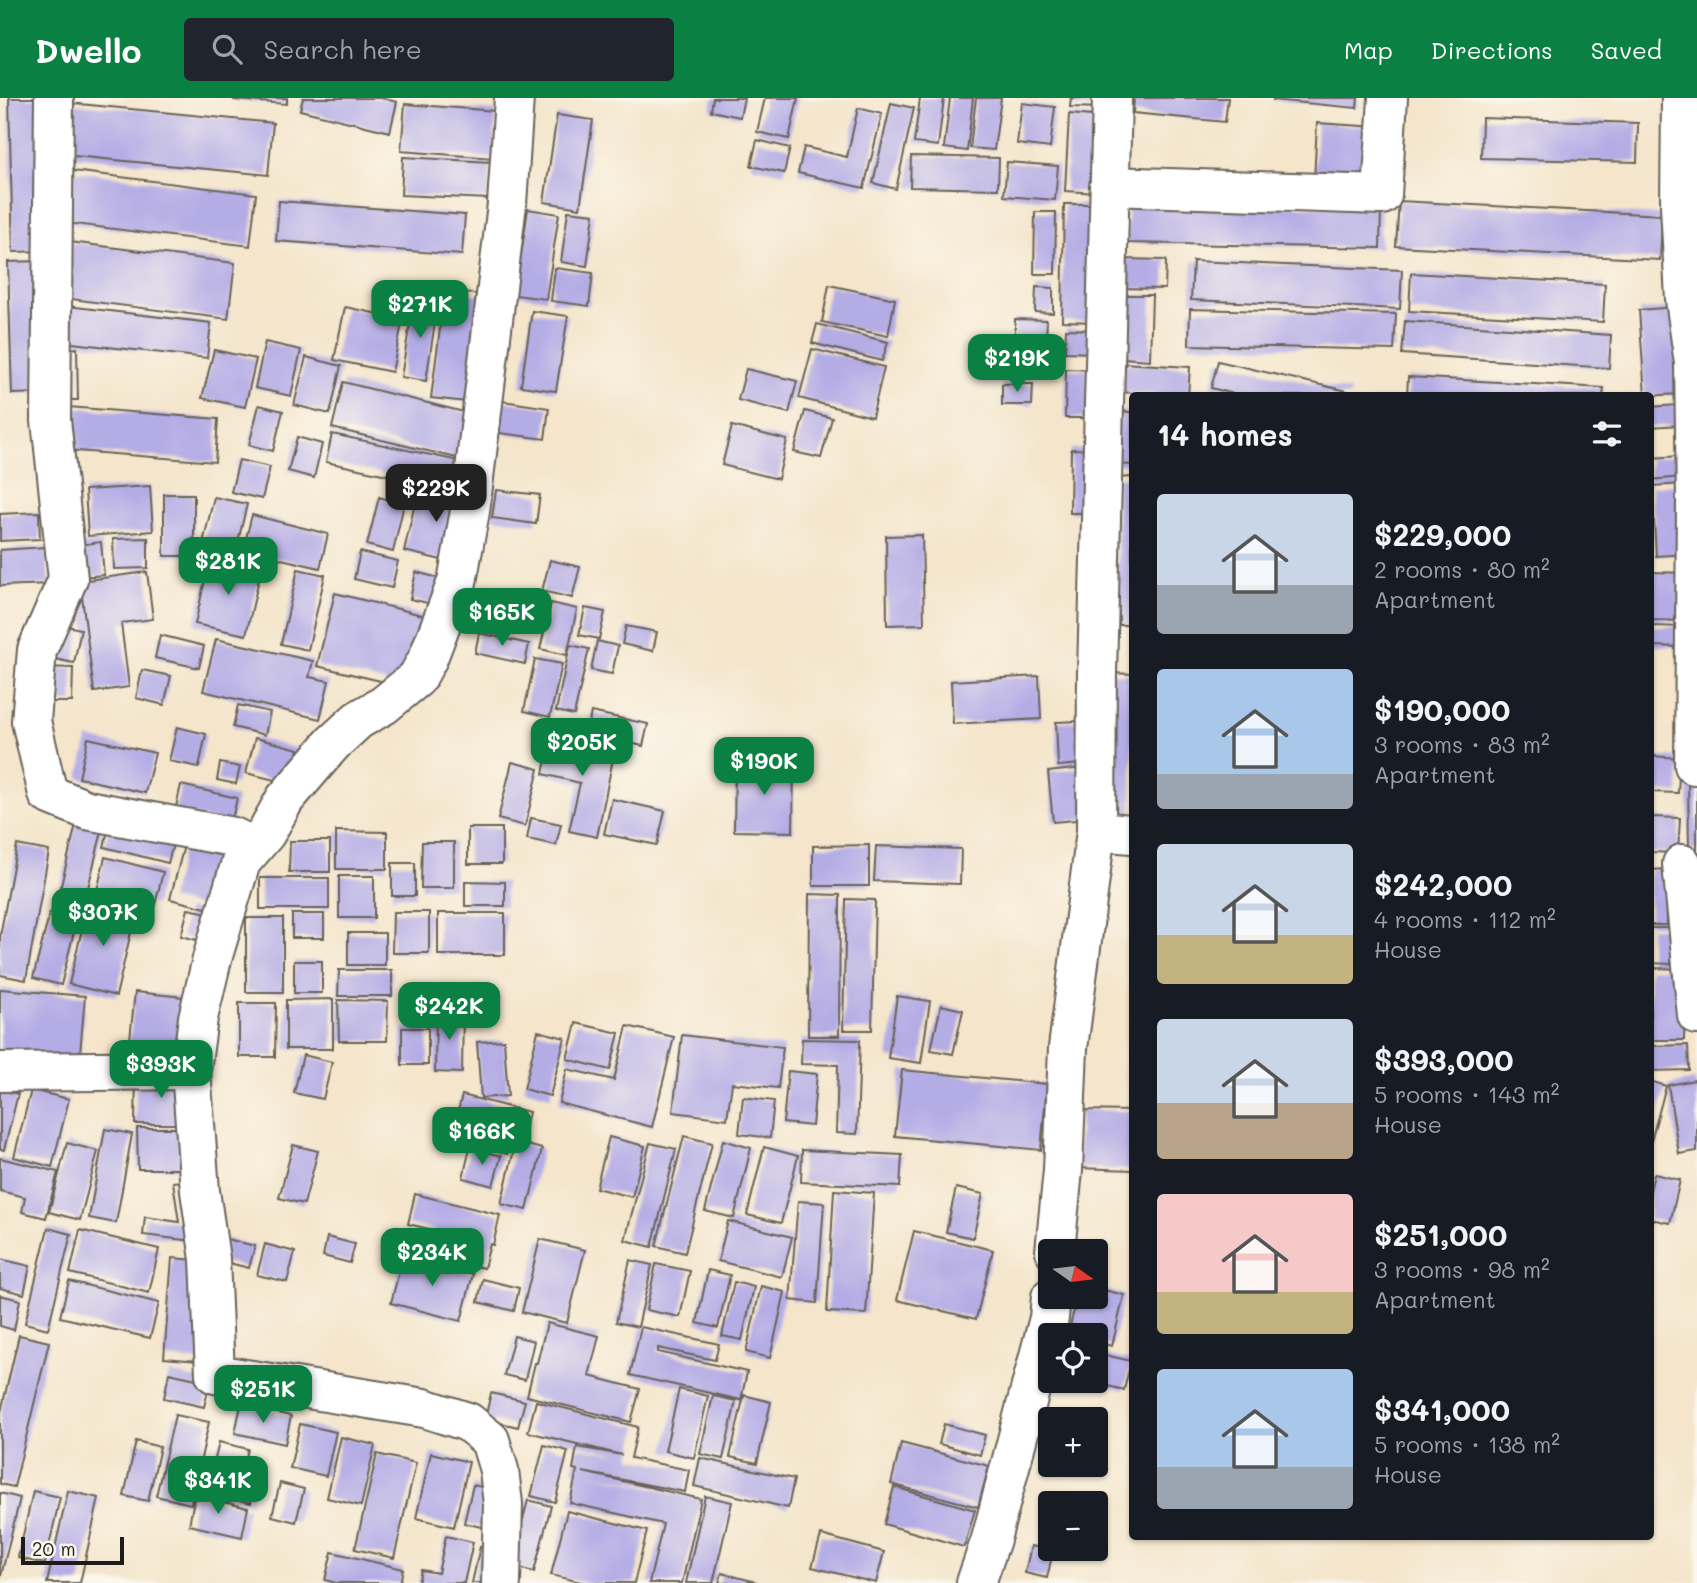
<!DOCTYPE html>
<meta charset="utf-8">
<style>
:root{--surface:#171b24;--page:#20242c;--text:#f1f3f6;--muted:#9ea1a6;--accent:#0b8043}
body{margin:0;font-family:Mali,sans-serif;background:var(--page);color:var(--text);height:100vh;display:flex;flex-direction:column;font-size:26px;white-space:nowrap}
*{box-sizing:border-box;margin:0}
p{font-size:23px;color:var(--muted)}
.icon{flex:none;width:38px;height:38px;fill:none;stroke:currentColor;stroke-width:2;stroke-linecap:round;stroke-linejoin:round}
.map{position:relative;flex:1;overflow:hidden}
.sheet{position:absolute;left:1129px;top:294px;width:525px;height:1148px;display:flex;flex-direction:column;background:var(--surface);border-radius:7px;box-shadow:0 2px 5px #0004}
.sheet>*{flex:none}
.needle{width:46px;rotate:104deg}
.fabs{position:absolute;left:1038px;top:1141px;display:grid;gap:14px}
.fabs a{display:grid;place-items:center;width:70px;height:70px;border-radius:7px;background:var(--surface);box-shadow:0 2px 5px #0004;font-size:35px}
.scale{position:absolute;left:21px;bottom:18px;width:103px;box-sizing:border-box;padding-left:7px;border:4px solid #1c1c1c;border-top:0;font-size:19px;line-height:24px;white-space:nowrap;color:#1c1c1c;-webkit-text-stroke:5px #fbf7ec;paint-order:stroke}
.price{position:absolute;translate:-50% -60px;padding:0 16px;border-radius:14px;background:var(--accent);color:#fff;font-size:23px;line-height:46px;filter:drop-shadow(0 2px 4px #0008)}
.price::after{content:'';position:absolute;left:50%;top:42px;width:21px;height:16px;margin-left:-10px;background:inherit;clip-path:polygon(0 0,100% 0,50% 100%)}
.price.on{background:#222;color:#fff}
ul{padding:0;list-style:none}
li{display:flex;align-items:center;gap:21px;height:175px;padding:0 28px}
li span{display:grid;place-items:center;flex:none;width:196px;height:140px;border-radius:7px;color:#555}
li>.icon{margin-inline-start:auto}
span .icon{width:84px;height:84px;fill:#fffc;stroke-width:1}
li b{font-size:30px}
h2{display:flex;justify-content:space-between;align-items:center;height:84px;padding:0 28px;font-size:30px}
header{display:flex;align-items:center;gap:42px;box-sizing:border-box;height:98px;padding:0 35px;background:var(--accent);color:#fff}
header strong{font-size:33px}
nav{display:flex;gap:38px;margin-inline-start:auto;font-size:24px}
.search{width:490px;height:63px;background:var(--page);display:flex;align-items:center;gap:18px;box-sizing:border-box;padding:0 24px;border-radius:7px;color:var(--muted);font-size:26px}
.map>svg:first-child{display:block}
</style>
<header>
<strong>Dwello</strong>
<div class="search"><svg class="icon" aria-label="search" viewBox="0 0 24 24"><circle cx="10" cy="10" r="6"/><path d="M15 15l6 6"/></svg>Search here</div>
<nav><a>Map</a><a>Directions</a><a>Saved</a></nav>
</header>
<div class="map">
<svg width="1697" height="1485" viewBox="0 0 1697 1485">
<rect width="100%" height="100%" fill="#fbf7ec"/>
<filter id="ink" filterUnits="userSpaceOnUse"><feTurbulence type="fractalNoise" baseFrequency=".0143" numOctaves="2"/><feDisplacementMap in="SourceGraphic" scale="14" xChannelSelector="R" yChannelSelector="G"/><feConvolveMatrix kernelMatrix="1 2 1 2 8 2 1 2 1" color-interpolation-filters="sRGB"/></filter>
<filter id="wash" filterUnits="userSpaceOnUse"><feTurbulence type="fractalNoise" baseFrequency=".00686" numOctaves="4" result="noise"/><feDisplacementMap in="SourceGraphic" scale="28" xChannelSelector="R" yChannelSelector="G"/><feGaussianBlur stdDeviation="1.57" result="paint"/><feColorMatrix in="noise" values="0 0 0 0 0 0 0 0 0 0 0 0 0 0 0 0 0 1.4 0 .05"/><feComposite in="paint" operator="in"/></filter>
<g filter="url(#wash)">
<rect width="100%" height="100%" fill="#f4e5cb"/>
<g id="blocks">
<!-- building -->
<path fill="#b4ace5" d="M9,0H41L45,153L13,154Z
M234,0H287V6L234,2Z
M303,0H381L397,4L390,34L300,12Z
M713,0H744L740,19L711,13Z
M765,0H798L789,41L757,34Z
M920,0H944L938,48L914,45Z
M950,0H973L967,53L944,50Z
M976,0H1001L994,52L970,50Z
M1071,0H1102V10L1070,9Z
M1134,0H1228L1225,24L1133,15Z
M1273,0H1358L1357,10L1273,2Z
M69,5L273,25L268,77L64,57Z
M891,5L914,10L896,91L873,85Z
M1022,5L1055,9L1050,50L1017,46Z
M405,6L496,13L493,60L401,53Z
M858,10L882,16L864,90L798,75L804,49L847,59Z
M1069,16L1103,19L1100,95L1065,93Z
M557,17L593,22L580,110L544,104Z
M1482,20L1638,25L1637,64L1481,60Z
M1317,25L1377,29L1373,86L1314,83Z
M757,42L790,50L784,75L751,68Z
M911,58L999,60L998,91L910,89Z
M403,59L491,64L489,101L401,97Z
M1007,64L1058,68L1055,102L1004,98Z
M65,72L256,96L250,148L58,124Z
M279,103L465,117L462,157L276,143Z
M1399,103L1662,117L1660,162L1396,148Z
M1128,105L1381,110L1380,150L1127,145Z
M1064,106H1098L1096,224L1062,223Z
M528,111L559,116L546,201L515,197Z
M568,113L594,116L587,168L561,164Z
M1035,114H1056L1055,176H1034Z
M70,144L235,165L228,221L63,200Z
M1120,161L1166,162L1165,191L1118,190Z
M41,163L44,295L12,296L8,164Z
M1193,163L1402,172L1400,211L1191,202Z
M555,170L593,175L589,208L551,203Z
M1411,175L1605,186L1603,224L1409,213Z
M829,187L895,201L888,238L822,224Z
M1036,189L1053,190V215L1035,214Z
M445,192L490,198L476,305L431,300Z
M1124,197H1152L1150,262L1122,260Z
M414,201L438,205L426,283L401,279Z
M67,208L211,225L207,260L63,244Z
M345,209L403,221L392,274L334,262Z
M1675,209L1681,296L1645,298L1639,212Z
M1190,211L1396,216L1394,252L1189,247Z
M532,213L568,218L556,293L521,288Z
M1015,221L1047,222L1046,242H1015Z
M1405,223L1611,237L1609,270L1402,256Z
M817,226L888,244L882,263L812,245Z
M1066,231L1095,232L1094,255L1065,254Z
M265,244L301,252L291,298L255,290Z
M77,250L78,302H56L54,252Z
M812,251L884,269L872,319L799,300Z
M214,252L256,261L245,309L202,300Z
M306,259L341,268L330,316L294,307Z
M1218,263L1351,294L1350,298H1242L1211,290Z
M1121,265L1190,269L1188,298L1119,294Z
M746,271L797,283L789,315L738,302Z
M1066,271L1097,272L1096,320H1065Z
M1408,279L1604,290L1603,298H1407Z
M343,284L472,316L461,361L332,330Z
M1002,286H1033L1032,307H1002Z
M496,302L549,310L545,341L492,334Z
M259,307L283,313L273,353L249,347Z
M1678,307L1680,327L1650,329V309Z
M68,309L218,321L215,364L65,352Z
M805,313L832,320L821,360L794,354Z
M1116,313L1132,314V367L1114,366Z
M732,328L787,342L778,381L722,367Z
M332,336L459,363L453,391L326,364Z
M297,339L322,346L314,380L288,373Z
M1071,351L1095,352L1094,415H1070Z
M1681,358L1682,379L1650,382V360Z
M239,362L270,369L262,401L231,394Z
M1132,379V527H1119L1116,380Z
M1683,386L1688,456L1656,458L1652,388Z
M150,388L153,433L88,438L85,392Z
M419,388L469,400L454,465L404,453Z
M496,392L540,397L536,426L492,420Z
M164,396H194V458H164Z
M214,399L247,406L236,452L203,445Z
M379,399L404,406L393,454L367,447Z
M39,414L40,441L0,443V416Z
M252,417L328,436L320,470L243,452Z
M922,437L924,526L887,527L886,438Z
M148,440V470L114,471L113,441Z
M101,444L104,477L80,479L77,447Z
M46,449L49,486L0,488V452Z
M360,454L398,463L392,490L354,481Z
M210,460L261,472L246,537L195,526Z
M550,462L580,469L572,500L542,493Z
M298,471L325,477L308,552L281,546Z
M147,474L153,521L121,525L129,589L94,594L80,483Z
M416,474L446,482L441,508L410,501Z
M1650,474L1687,475L1685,523L1650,522Z
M335,495L438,521L402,588L317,568Z
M551,505L577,511L567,557L540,551Z
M585,510L605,514L599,541L579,537Z
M52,525L81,531L74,565L45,559Z
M626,528L657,534L653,553L622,546Z
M1650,528L1687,529L1686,549L1650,548Z
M479,535L529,546L525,566L475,555Z
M160,537L204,548L199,570L155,560Z
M216,541L313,563L309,579L329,583L320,621L203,593Z
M597,543L618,548L612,576L591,572Z
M570,547L589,551L574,617L556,613Z
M535,561L562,566L550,619L524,613Z
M45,569L73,570L72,604H44Z
M142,572L171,578L164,607L136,600Z
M1111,575L1132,576V728L1104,725Z
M1039,578L1041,621L953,626L951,583Z
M238,607L270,614L265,637L233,629Z
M591,614L648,626L643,648L587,635Z
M1080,623L1082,666L1058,668L1056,624Z
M177,629L206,636L199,669L169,663Z
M551,637L615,651L597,739L569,733L580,685L543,676Z
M88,640L155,655L145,695L79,680Z
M255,640L299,651L291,686L246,675Z
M1650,658L1680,660L1678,695L1650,694Z
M512,664L539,671L525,728L498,721Z
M735,664L794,666L793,734L734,733Z
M220,665L240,669L236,686L217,682Z
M1083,670L1088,721L1053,724L1048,674Z
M1688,680H1697V752H1689Z
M181,687L237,700L231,726L175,713Z
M612,701L665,713L657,747L604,736Z
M1650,719L1680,720L1678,755L1650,754Z
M531,720L561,726L556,747L527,741Z
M77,722L103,729L82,814L56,808Z
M110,724L175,739L168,765L104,749Z
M468,730H502V766H468Z
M336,733L387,734V771H336Z
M187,736L226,746L210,811L170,801Z
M290,743H330V774H289Z
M422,744H454V790H421Z
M17,747L49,753L26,882L0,877V838Z
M869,747V788H813V748Z
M876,748L961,751L960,786L874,783Z
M105,759L163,774L155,807L97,793Z
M392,765H415V798H392Z
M1666,771L1667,827H1650V772Z
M339,778H374V820H339Z
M260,780H329V811H260Z
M465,783L505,784V808H465Z
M809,796L840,797L839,938H808Z
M846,801L875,802L872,932H843Z
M89,802L136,813L116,898L69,886Z
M188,811L219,817L213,846L181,838Z
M50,814L77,821L61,887L33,880Z
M393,814H429V855H392Z
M438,815H505V857H438Z
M292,816H324V840H292Z
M246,820H283V894H246Z
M1650,830H1672L1671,866L1650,865Z
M348,835H385V867H348Z
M294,863H322V895H294Z
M1650,870L1685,871L1684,942H1650Z
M339,872H392V898H338Z
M0,891L85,898L79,967L0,963Z
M135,894L193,900L186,966L128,960Z
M897,898L930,903L921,965L888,960Z
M333,901V951H286V902Z
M338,902L388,903L387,943H339Z
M239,905H276L275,959H239Z
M941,907L963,912L953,956L931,952Z
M436,913H463L462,975L435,974Z
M576,925L619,935L610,972L567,961Z
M627,928L674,939L652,1029L559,1005L567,971L614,982Z
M402,930H428V967H402Z
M538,933L565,940L550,998L524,991Z
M682,937L783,949L778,990L732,985L727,1021L673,1014Z
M802,941L860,942L857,1036L836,1035L838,967L801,966Z
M504,942L508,998L481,1000L477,944Z
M1688,947L1689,972L1650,973V948Z
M303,957L332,964L323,1001L294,995Z
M902,972L1047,986L1041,1052L895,1038Z
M788,973L817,976L812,1028L783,1025Z
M186,977L187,1026H135L136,978Z
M1695,982L1697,992V1053L1679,1056L1668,987Z
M1650,983L1666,988L1651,1043H1650Z
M0,992L18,996L4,1052L0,1051Z
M31,992L69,1001L52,1069L14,1059Z
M462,997L529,1014L524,1034L457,1017Z
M743,999L774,1003L770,1040L739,1036Z
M1080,1012L1132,1013V1072L1078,1070Z
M457,1022L512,1035L507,1056L452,1042Z
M137,1030H190L191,1071H138Z
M105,1031L132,1036L116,1125L89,1120Z
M684,1038L712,1045L685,1155L656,1148Z
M609,1039L645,1048L632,1099L596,1090Z
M723,1042L751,1050L734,1120L705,1113Z
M516,1044L542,1051L527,1112L501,1106Z
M67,1045L98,1053L80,1122L49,1114Z
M650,1045L676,1051L652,1149L625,1142Z
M293,1047L318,1053L304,1106L279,1100Z
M764,1049L798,1058L781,1125L747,1117Z
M470,1050L501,1058L493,1088L463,1080Z
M802,1052L902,1057L900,1089L801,1084Z
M0,1060L58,1074L46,1120L22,1114L25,1099L0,1093Z
M1654,1076L1680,1082L1670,1125L1650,1121V1093Z
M193,1082L201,1144L143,1137L145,1119L179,1124L173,1084Z
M956,1090L983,1096L973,1140L946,1134Z
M834,1092L874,1095L866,1216L827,1214Z
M415,1096L500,1117L493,1147L490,1146L484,1170L428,1157L434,1132L408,1126Z
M798,1103L824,1105L817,1205L790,1202Z
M728,1123L792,1139L782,1179L718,1163Z
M48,1130L71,1136L48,1231L25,1225Z
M80,1132L159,1151L149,1195L70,1175Z
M914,1133L993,1152L976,1221L897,1202Z
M327,1139L355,1146L350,1165L323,1158Z
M227,1141L255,1148L249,1170L221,1163Z
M540,1141L585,1152L567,1225L522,1214Z
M265,1146L295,1154L287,1184L257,1177Z
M403,1158L473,1176L461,1223L391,1205Z
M172,1160L207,1163L199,1263L164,1260Z
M0,1161L30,1168L24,1196L0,1190Z
M630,1162L652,1167L638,1229L616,1224Z
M656,1166L690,1173L680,1219L646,1212Z
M708,1172L730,1177L718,1230L697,1225Z
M483,1181L519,1190L514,1213L478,1204Z
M69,1183L159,1205L150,1240L60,1219Z
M734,1184L754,1189L742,1242L722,1238Z
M761,1188L785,1194L770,1260L746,1254Z
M1096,1190L1124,1197L1112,1248L1096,1244V1237H1068L1077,1199H1096Z
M0,1197L20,1202L14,1232L0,1228Z
M547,1225L599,1238L589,1278L640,1291L631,1324L527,1298L535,1265H537Z
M641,1229L719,1246L715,1262L658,1250V1254L747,1274L741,1302L630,1277Z
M19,1237L49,1244L14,1389L0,1386V1318Z
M514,1238L534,1243L525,1282L504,1277Z
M1096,1255L1131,1263L1124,1292L1096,1285Z
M169,1275L210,1284L204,1309L164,1300Z
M679,1291L708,1298L694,1360L665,1353Z
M491,1295L525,1303L518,1329L485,1321Z
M744,1297L771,1304L757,1365L730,1359Z
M713,1298L736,1303L723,1361L700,1356Z
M536,1303L638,1329L631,1360L689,1372L685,1394L583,1374L701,1401L682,1485H649L663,1426L570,1405L577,1372L573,1371L577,1349L622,1357L528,1334Z
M241,1307L291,1318L285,1346L235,1335Z
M175,1317L209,1324L191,1406L156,1398Z
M300,1326L336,1334L326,1378L290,1370Z
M944,1326L985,1337L980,1357L939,1346Z
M341,1339L375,1347L361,1408L327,1400Z
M136,1343L160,1349L148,1403L124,1398Z
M219,1344L248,1351L241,1379L256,1383L251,1405L207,1395Z
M901,1345L989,1368L978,1409L891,1386Z
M544,1347L568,1353L555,1404L531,1398Z
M431,1355L469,1364L454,1429L416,1420Z
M377,1356L416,1365L394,1460L355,1451Z
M700,1360L794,1381L788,1410L694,1388Z
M280,1385L304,1391L296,1424L272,1418Z
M473,1387L499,1393L490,1431L464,1425Z
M894,1389L975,1412L964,1449L884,1426Z
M33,1393L60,1399L45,1466L18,1460Z
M68,1393L99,1400L80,1485H47Z
M0,1395L20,1400L1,1478H0Z
M195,1397L248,1410L242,1439L189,1427Z
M705,1398L732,1404L713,1485H686Z
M528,1402L551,1408L534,1474L511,1468Z
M567,1413L647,1433L634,1485H585L551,1477Z
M821,1437L884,1454L876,1485L812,1469Z
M446,1438L473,1444L464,1485H418L421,1472L438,1475Z
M1031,1448L1053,1453L1047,1480L1025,1475Z
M480,1449L495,1452L488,1485H472Z
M332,1454L403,1471L400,1485H336L325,1482Z
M722,1475L756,1484V1485H719Z"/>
</g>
</g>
<g filter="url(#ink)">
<use href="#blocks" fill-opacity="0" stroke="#686259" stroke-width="2"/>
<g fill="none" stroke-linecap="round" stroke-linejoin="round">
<defs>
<path id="minor" d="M54,0L51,322L68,481L37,552L31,623L48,696L87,712L233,739L254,749
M1112,0L1097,575L1096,733L1132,736
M1681,0L1680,108L1685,201L1694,265L1696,403L1694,667H1697
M1109,88L1382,97L1388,0
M1682,766L1697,917
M0,974L191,972
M1055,1153L1063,1072L1068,950L1096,733
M501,1485L503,1406L499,1372L490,1342L468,1324L424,1310L215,1276L210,1161L200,1093L191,972L198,920L212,861L241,764L266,735L285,701L333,645L358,622L384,607L417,580L428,560L457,484L470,413L507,106L514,0
M976,1485L991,1441L1049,1220L1051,1199"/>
</defs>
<!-- minor casing -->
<use href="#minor" stroke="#686259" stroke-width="42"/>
<!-- minor -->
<use href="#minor" stroke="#fff" stroke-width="38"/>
</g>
</g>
</svg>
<div class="fabs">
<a><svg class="needle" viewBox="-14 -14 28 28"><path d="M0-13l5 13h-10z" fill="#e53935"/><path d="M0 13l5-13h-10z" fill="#9ea1a6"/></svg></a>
<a><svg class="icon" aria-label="locate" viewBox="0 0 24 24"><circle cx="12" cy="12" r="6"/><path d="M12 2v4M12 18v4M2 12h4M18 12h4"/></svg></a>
<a>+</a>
<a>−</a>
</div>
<div class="scale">20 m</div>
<b class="price" style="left:420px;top:242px">$271K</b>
<b class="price" style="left:1017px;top:296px">$219K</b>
<b class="price on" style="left:436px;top:426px">$229K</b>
<b class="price" style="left:228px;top:499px">$281K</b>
<b class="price" style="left:502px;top:550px">$165K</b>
<b class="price" style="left:582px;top:680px">$205K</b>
<b class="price" style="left:764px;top:699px">$190K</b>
<b class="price" style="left:103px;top:850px">$307K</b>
<b class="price" style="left:449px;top:944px">$242K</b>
<b class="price" style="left:161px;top:1002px">$393K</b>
<b class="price" style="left:482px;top:1069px">$166K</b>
<b class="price" style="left:432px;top:1190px">$234K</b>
<b class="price" style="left:263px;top:1327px">$251K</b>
<b class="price" style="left:218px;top:1418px">$341K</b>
<section class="sheet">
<h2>14 homes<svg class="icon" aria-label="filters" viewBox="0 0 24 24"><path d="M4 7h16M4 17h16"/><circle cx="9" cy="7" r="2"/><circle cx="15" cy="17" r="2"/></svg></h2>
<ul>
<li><span style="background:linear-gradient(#c9d6e8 65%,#9aa5b1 0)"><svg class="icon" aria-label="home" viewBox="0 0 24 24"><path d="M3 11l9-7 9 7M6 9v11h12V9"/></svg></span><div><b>$229,000</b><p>2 rooms · 80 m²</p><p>Apartment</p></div></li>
<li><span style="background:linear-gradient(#a9c7e8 75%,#9aa5b1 0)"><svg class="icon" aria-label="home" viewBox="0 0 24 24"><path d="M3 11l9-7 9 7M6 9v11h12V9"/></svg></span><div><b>$190,000</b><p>3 rooms · 83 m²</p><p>Apartment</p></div></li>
<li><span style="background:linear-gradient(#c9d6e8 65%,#c2b280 0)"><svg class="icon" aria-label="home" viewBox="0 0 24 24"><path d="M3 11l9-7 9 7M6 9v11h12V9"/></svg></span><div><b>$242,000</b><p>4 rooms · 112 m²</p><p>House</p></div></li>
<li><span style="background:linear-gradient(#c9d6e8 60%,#b9a48a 0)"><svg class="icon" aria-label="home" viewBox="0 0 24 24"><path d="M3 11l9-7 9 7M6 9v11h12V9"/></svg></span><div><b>$393,000</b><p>5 rooms · 143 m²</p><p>House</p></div></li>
<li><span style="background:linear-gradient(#f6c9c9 70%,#c2b280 0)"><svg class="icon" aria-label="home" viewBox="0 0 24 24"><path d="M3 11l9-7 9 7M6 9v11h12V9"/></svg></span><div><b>$251,000</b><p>3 rooms · 98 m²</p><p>Apartment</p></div></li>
<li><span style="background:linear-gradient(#a9c7e8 70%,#9aa5b1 0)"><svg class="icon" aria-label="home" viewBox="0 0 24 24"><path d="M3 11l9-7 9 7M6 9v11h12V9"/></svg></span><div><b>$341,000</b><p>5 rooms · 138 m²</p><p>House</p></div></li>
</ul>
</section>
</div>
